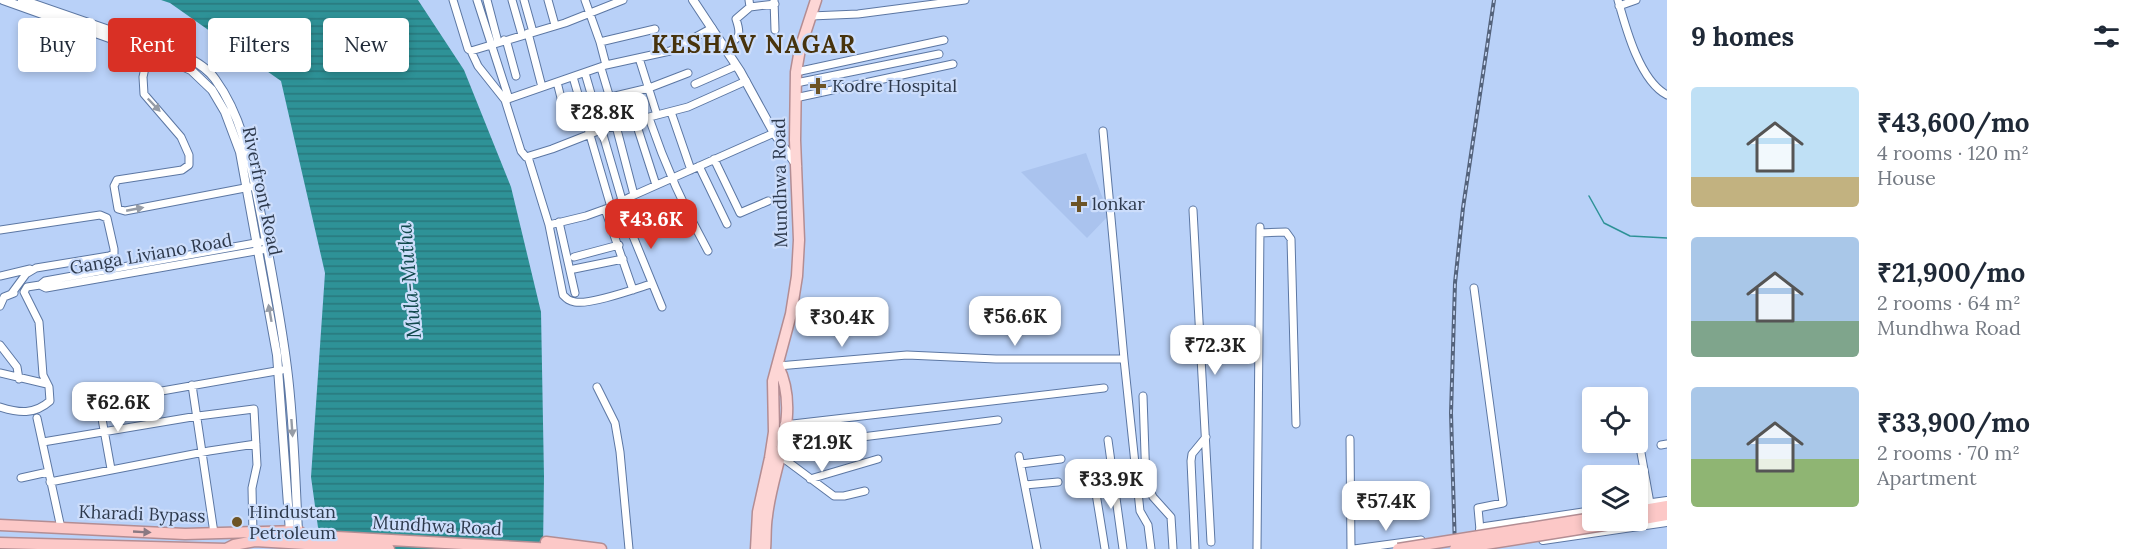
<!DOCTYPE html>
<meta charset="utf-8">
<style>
:root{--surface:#fff;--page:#f2f2f3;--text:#1f2937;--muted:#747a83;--accent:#d93025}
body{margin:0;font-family:Lora,serif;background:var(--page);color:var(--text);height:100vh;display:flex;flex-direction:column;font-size:22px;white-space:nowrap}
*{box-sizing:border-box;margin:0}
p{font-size:20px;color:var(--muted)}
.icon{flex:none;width:33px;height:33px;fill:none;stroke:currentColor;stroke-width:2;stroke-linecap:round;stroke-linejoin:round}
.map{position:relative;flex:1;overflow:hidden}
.sheet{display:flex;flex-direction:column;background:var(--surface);width:480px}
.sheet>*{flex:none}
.hud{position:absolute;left:18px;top:18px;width:570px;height:54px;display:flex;gap:12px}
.buttons{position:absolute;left:1582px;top:387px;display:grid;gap:12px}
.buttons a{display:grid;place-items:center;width:66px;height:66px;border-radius:6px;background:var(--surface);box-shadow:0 3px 9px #0003;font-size:30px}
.price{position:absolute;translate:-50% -51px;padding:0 14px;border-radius:12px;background:#fff;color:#222;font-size:20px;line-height:39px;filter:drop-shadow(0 2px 3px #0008)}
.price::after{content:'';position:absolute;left:50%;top:36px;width:18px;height:14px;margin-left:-9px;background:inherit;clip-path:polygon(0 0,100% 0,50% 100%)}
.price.active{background:var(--accent);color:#fff}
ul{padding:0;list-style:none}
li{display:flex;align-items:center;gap:18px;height:150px;padding:0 24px}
li span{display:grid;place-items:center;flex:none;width:168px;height:120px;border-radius:6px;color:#555}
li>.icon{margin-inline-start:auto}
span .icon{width:72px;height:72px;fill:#fffc;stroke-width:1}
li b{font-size:26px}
h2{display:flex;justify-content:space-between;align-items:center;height:72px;padding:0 24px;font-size:26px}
.tag{padding:0 21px;border-radius:6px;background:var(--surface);box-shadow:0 3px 9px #0003;font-size:21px;line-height:54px}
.tag.active{background:var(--accent);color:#fff}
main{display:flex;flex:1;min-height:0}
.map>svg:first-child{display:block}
</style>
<main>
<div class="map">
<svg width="1667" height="549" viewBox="0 0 1667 549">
<defs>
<pattern id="water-rules" width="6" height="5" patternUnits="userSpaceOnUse" patternTransform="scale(1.5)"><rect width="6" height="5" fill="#2e9297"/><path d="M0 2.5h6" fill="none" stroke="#28787d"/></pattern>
</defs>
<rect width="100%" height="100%" fill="#b9d1f8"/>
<!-- built -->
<path fill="#aac3ee" d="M1086,153L1101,194L1110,214L1087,238L1021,172Z"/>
<!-- water -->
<path fill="url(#water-rules)" d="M161,0H418L464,70L511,187L541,312L544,477L543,549H321L311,477L325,273L281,81L170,3Z"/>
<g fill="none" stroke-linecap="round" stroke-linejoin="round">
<!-- stream -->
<path stroke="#2e9297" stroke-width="1.5" d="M1589,196L1604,223L1630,236L1667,238"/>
<defs>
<path id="minor" d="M453,0L468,49L471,51L565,23L623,0
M477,0L509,99
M487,0L498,42
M512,0L522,35
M524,0L533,32
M548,0L555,25
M585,0L600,42L606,65
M774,0L775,30
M1618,0C1626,29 1640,81 1667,95
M1619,6L1636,0
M750,7L775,4
M811,16L858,14L965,0
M528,33L542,87
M504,40L507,43L516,76
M600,42L655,29
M725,48C739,37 742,37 736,19L750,7L749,0
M149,49L143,77L144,94L181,137L189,155V165L182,170L117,180L114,186L118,209L125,211L250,187
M471,51L478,66L505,100L521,151L526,157L552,149L603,129L688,107L746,81
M639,58L657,115
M601,68L618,125
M796,72L944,40
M585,73L622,200
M573,77L611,207
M557,82L565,114
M796,83L939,54
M695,84L736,66
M611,97L649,88L688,73
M795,98L953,64
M505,100L606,65L670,51L712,28
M671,112L691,170
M649,118C665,165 684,208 708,251
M635,120L656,185
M616,126L634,195
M1103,131L1124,359L1140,511L1148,525L1151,549
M528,157L549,225L563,295C567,299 569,301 575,302C590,305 635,289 651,284
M714,159L740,213L768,201
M699,166L727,224
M619,202L662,307
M605,209L633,290
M1193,210L1211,542
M559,222L575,293
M549,225L586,216L611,207L632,196L774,133
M0,230L100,215L107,218L114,249V254L109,256L36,268L26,274L12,293
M1260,233L1286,232L1291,239L1296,424
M574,257L619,245
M574,269L623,259
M0,276L30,269
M40,285L45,281L261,242
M1474,288L1503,503L1478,508L1480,530
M0,306L4,297L14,293
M0,345L17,367L19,379
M778,366L907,355L996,359H1124
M0,373L47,384
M192,385L214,533
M597,387L615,423L620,452L629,549
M1143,396L1146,483L1153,497L1171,517L1173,549
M0,407C19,413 34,415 50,401L49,387L43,375L39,322L24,292L27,287L40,285L46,288L267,249
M37,418L61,528
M784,425L1104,388
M1638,436L1650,503
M1350,439L1351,549
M1108,440L1123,549
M43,442L198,416L254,409L257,465L252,488L253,533
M1661,445L1667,444
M782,447L998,420
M779,455L834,496H844L865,491
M1019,456L1037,549
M1021,464L1061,459
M111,469L99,402L282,370
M1093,475L1105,549
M21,478L48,472
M810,479L878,459
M50,482L209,451L256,444
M1025,485L1058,482
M1195,549L1191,461L1192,454L1206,437
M1257,549L1260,227
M1354,549L1421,540"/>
<path id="tertiary" d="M3,0L157,55L191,70L212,90L225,112L240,152L277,355L290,532
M22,0L187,57C198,63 208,69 215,79C245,120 252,172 262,220C271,269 281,319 287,368C294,422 295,477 298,531
M693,0L740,71L774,133L797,166
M1638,505L1667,501
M1543,540L1667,522
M1482,541L1480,530L1485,527L1593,511"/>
<path id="primary" d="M756,549L758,512L770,458L774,432L773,381L791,314L797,276L799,240L795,140L796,72L800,49L816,0
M765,549C766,538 765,527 767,516C772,468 802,414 778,366"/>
<path id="trunk" d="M1638,511L1667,506
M1638,520L1667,515
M0,525L185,534L298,531L304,535L318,536L554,549
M546,542L601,549
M0,543L226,549L234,545L255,541L389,549"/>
</defs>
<!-- minor casing -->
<use href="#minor" stroke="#5c77a3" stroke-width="9"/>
<!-- tertiary casing -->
<use href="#tertiary" stroke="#5c77a3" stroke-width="10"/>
<!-- primary casing -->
<use href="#primary" stroke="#b38d93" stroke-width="13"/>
<!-- trunk casing -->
<use href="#trunk" stroke="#b38d93" stroke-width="13"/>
<!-- minor -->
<use href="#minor" stroke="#fff" stroke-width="7"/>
<!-- tertiary -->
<use href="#tertiary" stroke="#fff" stroke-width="8"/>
<!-- primary -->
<use href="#primary" stroke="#fdd6d5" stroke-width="10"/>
<!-- trunk -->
<use href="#trunk" stroke="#fcc8c7" stroke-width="10"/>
<defs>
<path id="rail" d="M1455,549L1451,413L1455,283L1463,208L1494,0"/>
</defs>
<!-- rail casing -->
<use href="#rail" stroke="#54637c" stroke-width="4"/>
<!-- rail -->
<use href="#rail" stroke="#ccddfb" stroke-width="1.5" stroke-dasharray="4.5" stroke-linecap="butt"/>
<defs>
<path id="trunk-bridge" d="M1398,549L1593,518
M1455,549L1635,520"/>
</defs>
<!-- trunk-bridge casing -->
<use href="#trunk-bridge" stroke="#b38d93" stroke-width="13" stroke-linecap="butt"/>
<!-- trunk-bridge -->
<use href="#trunk-bridge" stroke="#fcc8c7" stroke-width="10"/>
</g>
<!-- one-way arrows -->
<defs><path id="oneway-solid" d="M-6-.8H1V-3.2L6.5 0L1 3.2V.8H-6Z" transform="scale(1.5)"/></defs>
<g fill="#969ca6">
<use href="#oneway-solid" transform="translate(154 105) rotate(46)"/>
<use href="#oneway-solid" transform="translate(135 209) rotate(-11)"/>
<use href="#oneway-solid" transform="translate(270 313) rotate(-100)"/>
<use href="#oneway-solid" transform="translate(292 428) rotate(86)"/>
</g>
<use fill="#8a7983" href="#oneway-solid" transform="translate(142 532) rotate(3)"/>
<!-- markers -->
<g fill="#6d5425" stroke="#ccddfb" stroke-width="2">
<path d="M815 77h6v6h6v6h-6v6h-6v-6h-6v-6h6z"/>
<path d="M1076 195h6v6h6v6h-6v6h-6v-6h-6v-6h6z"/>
<circle cx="237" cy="522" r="6"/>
</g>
<g text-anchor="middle" stroke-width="4.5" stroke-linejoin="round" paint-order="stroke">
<!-- poi labels -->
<g font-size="18" fill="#2d394c" stroke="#ccddfb" text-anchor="start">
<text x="832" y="92">Kodre Hospital</text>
<text x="1092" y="210">lonkar</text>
<text x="249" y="518">Hindustan<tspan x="249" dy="21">Petroleum</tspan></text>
</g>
<!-- street labels -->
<g font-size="18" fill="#2d394c" stroke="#ccddfb">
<text transform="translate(780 183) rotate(-91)" y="6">Mundhwa Road</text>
<text transform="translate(262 191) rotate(78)" y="6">Riverfront Road</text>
<text transform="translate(151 254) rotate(-10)" y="6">Ganga Liviano Road</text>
<text transform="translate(142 514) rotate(2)" y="6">Kharadi Bypass</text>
<text transform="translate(437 526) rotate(3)" y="6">Mundhwa Road</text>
</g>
<!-- water labels -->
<g font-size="20" font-style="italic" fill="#114a4d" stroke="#ccddfb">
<text transform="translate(409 281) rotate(-95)" y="7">Mula-Mutha</text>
</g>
<!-- district labels -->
<g font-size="24" font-weight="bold" letter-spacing="1.5" fill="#47330c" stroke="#ccddfb">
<text x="754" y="53">KESHAV NAGAR</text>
</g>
</g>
</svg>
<div class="buttons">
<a><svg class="icon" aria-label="locate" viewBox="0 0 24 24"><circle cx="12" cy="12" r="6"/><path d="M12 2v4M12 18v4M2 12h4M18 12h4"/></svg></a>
<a><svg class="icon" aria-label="layers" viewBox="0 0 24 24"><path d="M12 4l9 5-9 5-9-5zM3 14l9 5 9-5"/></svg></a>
</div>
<b class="price" style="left:602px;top:143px">₹28.8K</b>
<b class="price active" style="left:651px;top:250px">₹43.6K</b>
<b class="price" style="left:1015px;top:347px">₹56.6K</b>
<b class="price" style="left:842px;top:348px">₹30.4K</b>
<b class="price" style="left:1215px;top:376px">₹72.3K</b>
<b class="price" style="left:118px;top:433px">₹62.6K</b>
<b class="price" style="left:822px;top:473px">₹21.9K</b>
<b class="price" style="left:1111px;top:510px">₹33.9K</b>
<b class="price" style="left:1386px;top:532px">₹57.4K</b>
<div class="hud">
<a class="tag">Buy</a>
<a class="tag active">Rent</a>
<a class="tag">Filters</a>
<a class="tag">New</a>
</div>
</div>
<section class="sheet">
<h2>9 homes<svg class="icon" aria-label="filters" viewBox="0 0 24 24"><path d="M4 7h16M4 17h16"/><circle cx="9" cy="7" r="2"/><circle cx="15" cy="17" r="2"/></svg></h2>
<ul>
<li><span style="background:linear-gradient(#bfe0f5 75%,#c2b280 0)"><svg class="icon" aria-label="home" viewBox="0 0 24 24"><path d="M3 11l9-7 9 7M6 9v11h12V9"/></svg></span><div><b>₹43,600/mo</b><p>4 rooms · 120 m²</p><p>House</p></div></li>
<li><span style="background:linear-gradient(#a9c7e8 70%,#7fa58c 0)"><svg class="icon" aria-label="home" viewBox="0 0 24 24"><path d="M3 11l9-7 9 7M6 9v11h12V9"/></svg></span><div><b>₹21,900/mo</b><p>2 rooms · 64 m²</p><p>Mundhwa Road</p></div></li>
<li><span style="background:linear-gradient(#a9c7e8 60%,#8fb573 0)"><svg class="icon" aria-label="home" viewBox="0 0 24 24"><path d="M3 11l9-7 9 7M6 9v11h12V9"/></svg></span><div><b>₹33,900/mo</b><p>2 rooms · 70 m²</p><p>Apartment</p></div></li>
</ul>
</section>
</main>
